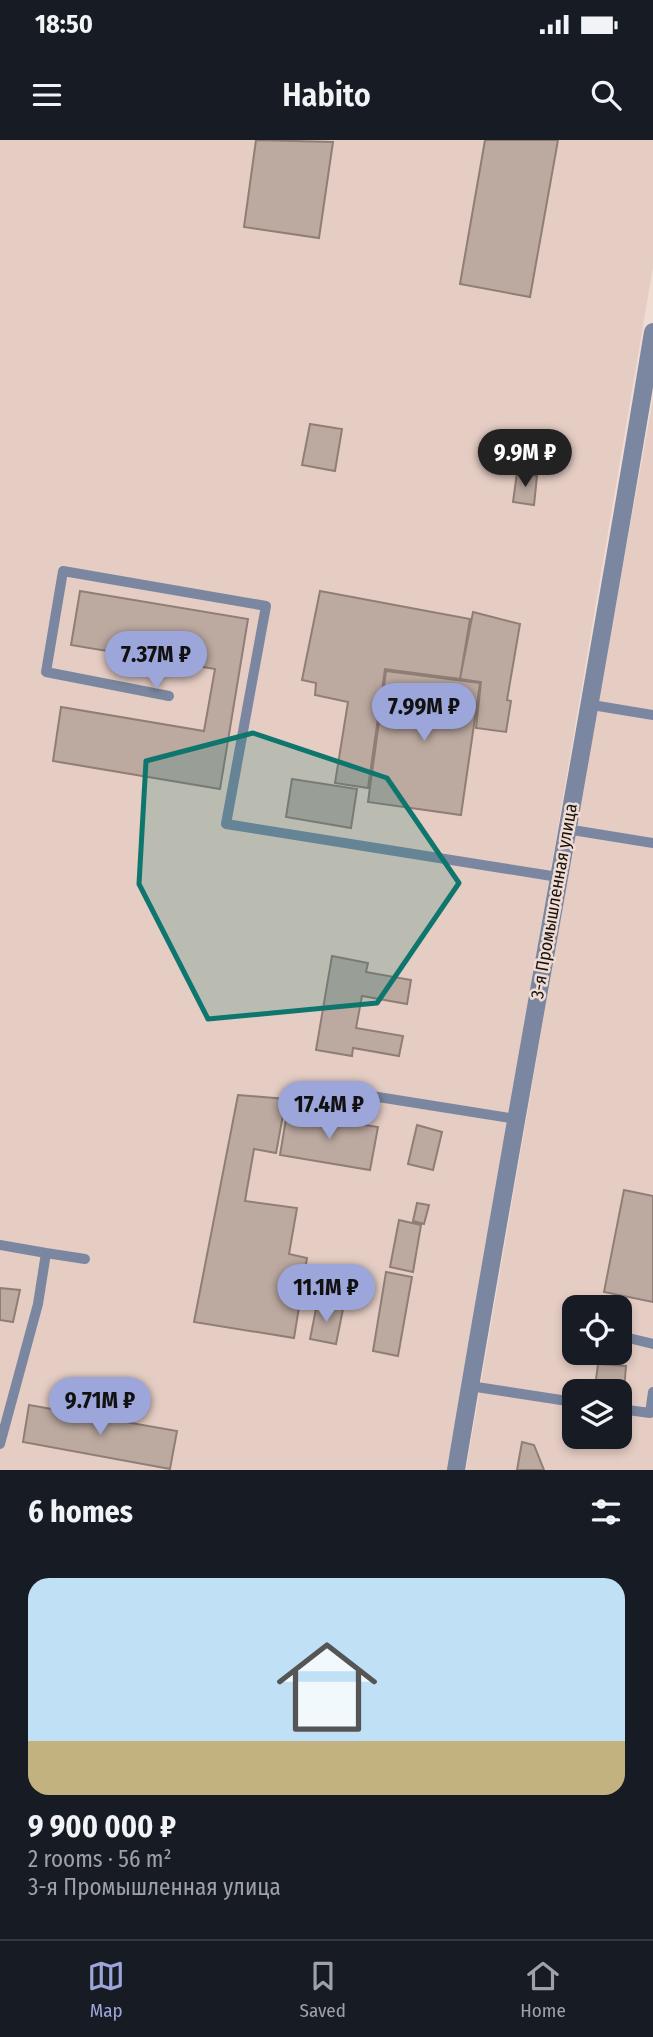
<!DOCTYPE html>
<meta charset="utf-8">
<style>
:root{--surface:#171b24;--page:#20242c;--text:#f1f3f6;--muted:#9ea1a6;--line:#363941;--accent:#9ca6db}
body{margin:0;font-family:"Fira Sans Condensed",sans-serif;background:var(--page);color:var(--text);height:100vh;display:flex;flex-direction:column;font-size:26px;white-space:nowrap}
*{box-sizing:border-box;margin:0}
p{font-size:23px;color:var(--muted)}
.icon{flex:none;width:38px;height:38px;fill:none;stroke:currentColor;stroke-width:2;stroke-linecap:round;stroke-linejoin:round}
.map{position:relative;height:1330px;overflow:hidden}
.sheet{display:flex;flex-direction:column;background:var(--surface);flex:1}
.sheet>*{flex:none}
.tools{position:absolute;left:562px;top:1155px;display:grid;gap:14px}
.tools a{display:grid;place-items:center;width:70px;height:70px;border-radius:14px;background:var(--surface);box-shadow:0 4px 10px #0003;font-size:35px}
.price{position:absolute;translate:-50% -60px;padding:0 16px;border-radius:24px;background:var(--accent);color:#111;font-size:23px;line-height:46px;filter:drop-shadow(0 2px 4px #0008)}
.price::after{content:'';position:absolute;left:50%;top:42px;width:21px;height:16px;margin-left:-10px;background:inherit;clip-path:polygon(0 0,100% 0,50% 100%)}
.price.on{background:#222;color:#fff}
ul{padding:0;list-style:none}
li{display:grid;align-content:center;gap:14px;height:371px;padding:0 28px}
li+li{border-top:2px solid var(--line)}
li span{display:grid;place-items:center;height:217px;border-radius:21px;color:#555}
li>.icon{margin-inline-start:auto}
span .icon{width:126px;height:126px;fill:#fffc;stroke-width:1}
li b{font-size:30px}
h2{display:flex;justify-content:space-between;align-items:center;height:84px;padding:0 28px;font-size:30px}
.status{display:flex;justify-content:space-between;align-items:center;height:49px;padding:0 35px;background:var(--surface);direction:ltr}
.status svg{height:19px;fill:currentColor}
header{display:flex;justify-content:space-between;align-items:center;height:91px;padding:0 28px;background:var(--surface);font-size:32px;font-weight:600}
.tab-bar{display:flex;justify-content:space-around;align-items:center;height:98px;border-top:2px solid var(--line);background:var(--surface);font-size:19px;color:var(--muted)}
.tab-bar a{display:grid;justify-items:center;gap:4px}
.tab-bar .on{color:var(--accent)}
.map>svg:first-child{display:block}
</style>
<div class="status"><b>18:50</b><svg viewBox="0 0 49 12"><path d="M0 12V9h3v3zM5 12V6h3v6zM10 12V3h3v9zM15 12V0h3v12zM26 1h20v11H26zM47 4h2v5h-2z"/></svg></div>
<header><svg class="icon" aria-label="menu" viewBox="0 0 24 24"><path d="M4 6h16M4 12h16M4 18h16"/></svg>Habito<svg class="icon" aria-label="search" viewBox="0 0 24 24"><circle cx="10" cy="10" r="6"/><path d="M15 15l6 6"/></svg></header>
<div class="map">
<svg width="653" height="1330" viewBox="0 0 653 1330">
<rect width="100%" height="100%" fill="#f0dcd3"/>
<!-- industrial -->
<path fill="#e5cdc4" fill-rule="evenodd" d="M0,0H653V127L449,1330H0Z
M653,259V1330H466L588,619ZM574,1167H620V1213H574ZM574,1251H620V1297H574Z"/>
<!-- building -->
<path fill="#bca9a0" stroke="#907e76" stroke-width="2" d="M256,0L333,2L319,98L244,87Z
M485,0H558L530,157L460,144Z
M310,284L342,289L335,331L302,325Z
M517,333L537,336L534,365L513,362Z
M80,451L248,479L220,649L53,621L61,567L204,591L215,529L71,505Z
M320,451L470,479L460,539L385,529L368,648L335,643L348,562L315,555L316,543L302,540Z
M473,472L520,484L507,560L511,561L506,592L476,588L481,542L460,539Z
M386,531L480,543L461,675L368,662Z
M292,639L357,649L351,688L286,677Z
M332,816L368,823L366,832L411,840L407,864L362,856L356,888L403,896L399,916L353,908L352,916L316,910Z
M238,955L286,959L276,1013L254,1009L245,1061L297,1068L289,1114L307,1118L294,1198L194,1182Z
M287,973L378,987L370,1030L280,1015Z
M417,985L442,992L433,1030L408,1024Z
M624,1050L653,1056V1162L604,1152Z
M417,1063L429,1065L424,1084L413,1081Z
M399,1080L421,1085L413,1132L390,1127Z
M386,1132L412,1137L398,1216L373,1211Z
M0,1148L20,1150L13,1182L0,1180Z
M317,1164L343,1169L336,1204L310,1199Z
M598,1224L626,1226L624,1250L595,1247Z
M29,1265L177,1291L170,1329L23,1302Z
M522,1302L534,1305L544,1330H517Z"/>
<g fill="none" stroke-linecap="round" stroke-linejoin="round">
<!-- service -->
<path stroke="#7b87a0" stroke-width="10" d="M169,556L46,532L63,431L266,466L226,684L558,737
M592,565L653,575
M566,689L653,703
M309,946L516,979
M0,1105L46,1113L38,1164L0,1304
M46,1113L85,1119
M620,1196L653,1204
M470,1246L574,1262
M620,1269L650,1273L653,1252"/>
<!-- minor -->
<path stroke="#7b87a0" stroke-width="18" d="M456,1330C519,950 591,572 653,192"/>
</g>
<!-- marked area -->
<path fill="#0f766e" fill-opacity="0.2" stroke="#0f766e" stroke-width="5" stroke-linejoin="round" d="M253,593L387,638L459,743L377,863L208,879L139,744L146,621Z"/>
<g text-anchor="middle" stroke-width="5" stroke-linejoin="round" paint-order="stroke">
<!-- street labels -->
<g font-size="18" fill="#19120f" stroke="#f0dcd3">
<text transform="translate(554 761) rotate(-80)" y="6">3-я Промышленная улица</text>
</g>
</g>
</svg>
<div class="tools">
<a><svg class="icon" aria-label="locate" viewBox="0 0 24 24"><circle cx="12" cy="12" r="6"/><path d="M12 2v4M12 18v4M2 12h4M18 12h4"/></svg></a>
<a><svg class="icon" aria-label="layers" viewBox="0 0 24 24"><path d="M12 4l9 5-9 5-9-5zM3 14l9 5 9-5"/></svg></a>
</div>
<b class="price on" style="left:525px;top:349px">9.9M ₽</b>
<b class="price" style="left:156px;top:551px">7.37M ₽</b>
<b class="price" style="left:424px;top:603px">7.99M ₽</b>
<b class="price" style="left:329px;top:1001px">17.4M ₽</b>
<b class="price" style="left:326px;top:1184px">11.1M ₽</b>
<b class="price" style="left:100px;top:1297px">9.71M ₽</b>
</div>
<section class="sheet">
<h2>6 homes<svg class="icon" aria-label="filters" viewBox="0 0 24 24"><path d="M4 7h16M4 17h16"/><circle cx="9" cy="7" r="2"/><circle cx="15" cy="17" r="2"/></svg></h2>
<ul>
<li><span style="background:linear-gradient(#bfe0f5 75%,#c2b280 0)"><svg class="icon" aria-label="home" viewBox="0 0 24 24"><path d="M3 11l9-7 9 7M6 9v11h12V9"/></svg></span><div><b>9 900 000 ₽</b><p>2 rooms · 56 m²</p><p>3-я Промышленная улица</p></div></li>
</ul>
</section>
<nav class="tab-bar">
<a class="on"><svg class="icon" aria-label="map" viewBox="0 0 24 24"><path d="M3 6l6-2 6 2 6-2v14l-6 2-6-2-6 2zM9 4v14M15 6v14"/></svg>Map</a>
<a><svg class="icon" aria-label="saved" viewBox="0 0 24 24"><path d="M7 4h10v16l-5-4-5 4z"/></svg>Saved</a>
<a><svg class="icon" aria-label="home" viewBox="0 0 24 24"><path d="M3 11l9-7 9 7M6 9v11h12V9"/></svg>Home</a>
</nav>
